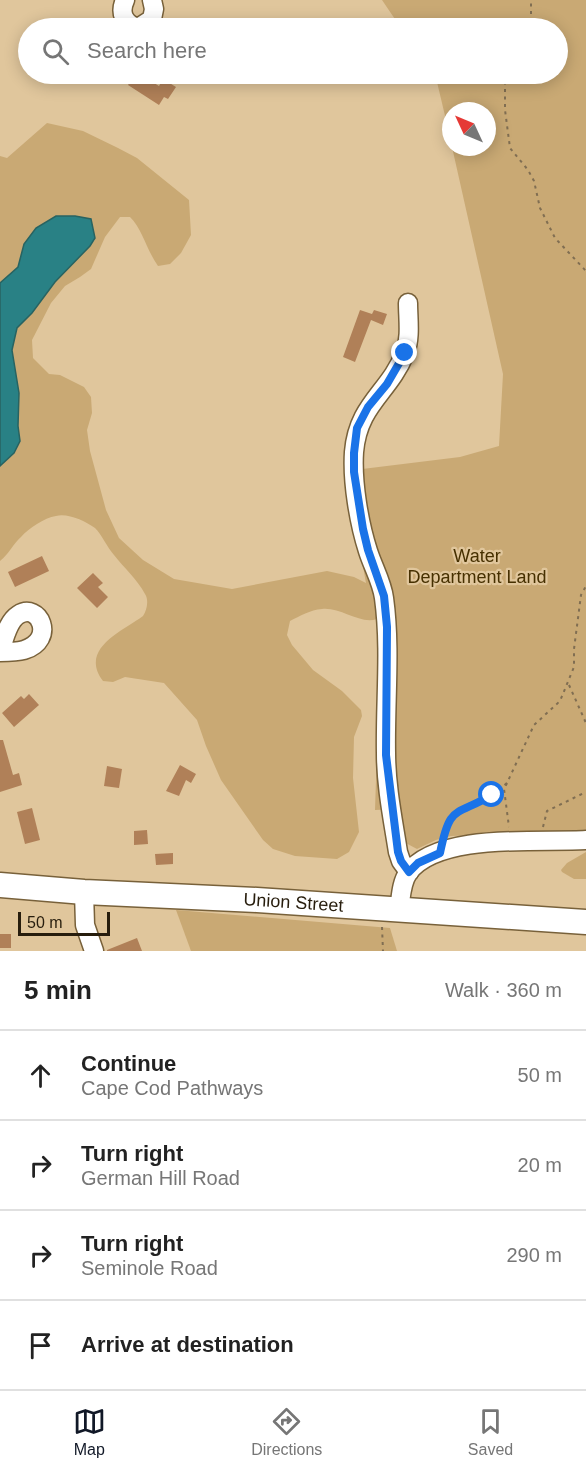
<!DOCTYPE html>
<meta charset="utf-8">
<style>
:root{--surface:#fff;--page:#f6f6f6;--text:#222;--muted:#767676;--line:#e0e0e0;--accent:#111827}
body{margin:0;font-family:Arial,sans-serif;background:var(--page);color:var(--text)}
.compass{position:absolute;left:442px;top:102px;width:54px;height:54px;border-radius:50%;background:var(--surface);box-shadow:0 3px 15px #0003;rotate:314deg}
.scale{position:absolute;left:18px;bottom:15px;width:92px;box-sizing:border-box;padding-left:6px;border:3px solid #271d0d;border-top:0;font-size:16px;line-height:21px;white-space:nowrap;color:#271d0d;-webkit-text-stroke:4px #e0c69c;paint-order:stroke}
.stop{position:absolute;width:18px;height:18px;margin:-14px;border:4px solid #1a73e8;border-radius:50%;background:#fff}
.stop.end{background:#1a73e8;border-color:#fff;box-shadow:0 2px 6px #0008}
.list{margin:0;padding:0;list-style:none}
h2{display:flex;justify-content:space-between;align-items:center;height:78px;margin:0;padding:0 24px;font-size:26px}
h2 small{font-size:20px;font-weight:400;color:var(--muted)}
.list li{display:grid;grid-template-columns:39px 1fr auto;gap:18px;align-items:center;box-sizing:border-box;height:90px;padding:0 24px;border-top:2px solid var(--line)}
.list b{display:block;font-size:22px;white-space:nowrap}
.list p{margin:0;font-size:20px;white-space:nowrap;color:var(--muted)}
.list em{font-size:20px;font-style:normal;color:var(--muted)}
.icon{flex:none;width:33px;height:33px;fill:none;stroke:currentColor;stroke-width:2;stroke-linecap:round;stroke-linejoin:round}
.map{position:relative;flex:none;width:586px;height:951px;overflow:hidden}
.search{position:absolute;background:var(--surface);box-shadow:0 3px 15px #0003;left:18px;right:18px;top:18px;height:66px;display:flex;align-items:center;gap:15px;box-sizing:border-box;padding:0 21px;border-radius:33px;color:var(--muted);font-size:22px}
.sheet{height:438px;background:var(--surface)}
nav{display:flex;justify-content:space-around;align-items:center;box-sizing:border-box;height:84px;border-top:2px solid var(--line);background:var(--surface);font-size:16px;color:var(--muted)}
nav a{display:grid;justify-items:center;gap:3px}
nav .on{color:var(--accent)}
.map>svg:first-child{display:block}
</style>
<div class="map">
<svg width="586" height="951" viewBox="0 0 586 951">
<rect width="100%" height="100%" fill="#e0c69c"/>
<g fill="#c9a974">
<path d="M382,0h204v831l-135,5 -15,4 -19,9 -15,-8 -5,-32 -22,1 6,-179 -4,-12c-17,6 -36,-12 -55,-10 -12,1 -22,7 -32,12l-3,14 5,10 21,25 29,21 19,19 1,6 -8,21 -1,41 6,54 -10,20 -12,7 -42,-3 -22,-7 -10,-9 -42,-60 -15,-34 -9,-26 -33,-37 -39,-6 -12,5 -10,-1c-24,-32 18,-49 40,-65 4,-6 6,-16 2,-22 -8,-15 -21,-26 -31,-39 -7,-8 -12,-20 -19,-27 -10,-7 -27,-15 -39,-12 -12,2 -27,12 -35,21 -8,7 -12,17 -21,24v-95l14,-12 6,-13 -2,-15 1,-33 -7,-43 5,-22 15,-15 23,-31 40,-42 -71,4 -6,23 -18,16v-127l7,2 40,-35 36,8 35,17 19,10 52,42 2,35 -10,18 -11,11 -12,2c-12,-17 -15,-36 -28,-49h-10l-15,20 -14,32 -11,8 -15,9 -14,17 -19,37 1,18 16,16 11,1 24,12 7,10 1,16 -5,17 3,21 16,59 13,28 24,22 31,19 58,10 95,-18 27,6 12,6 -20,-112 114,-14 39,-11 4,-72 -51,-227h35v-36h-36v30l-14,-59 -6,-8h127v-46h-157z"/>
<polygon points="586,852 586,879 574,879 562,872 561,870 567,863"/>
<polygon points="176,910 390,928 397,951 191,951"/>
</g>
<polygon fill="#298185" stroke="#286361" stroke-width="1.5" points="56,216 75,216 91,219 95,238 90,246 55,282 32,313 17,328 12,350 19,393 18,426 20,441 14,453 0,466 0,283 18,267 24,244 36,228"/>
<g fill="#b08058">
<polygon points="135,74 139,74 159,86 163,79 176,87 168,99 164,97 159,105 128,85"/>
<polygon points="360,310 372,314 374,310 387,314 383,325 371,320 355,362 343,357"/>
<polygon points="42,556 49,571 15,587 8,572"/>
<polygon points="93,573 103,583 98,587 108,597 97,608 77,588"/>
<polygon points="29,694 39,705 14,727 2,713 21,696 24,699"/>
<polygon points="0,740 3,740 13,775 19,773 22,785 0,792"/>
<polygon points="180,765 196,774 191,783 186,780 179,796 166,791"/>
<polygon points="107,766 122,769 119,788 104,786"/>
<polygon points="32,808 40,840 25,844 17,812"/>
<polygon points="147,830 148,844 134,845 134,831"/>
<polygon points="173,853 173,864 156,865 155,854"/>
<rect x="0" y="934" width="11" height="14"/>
<polygon points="137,938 142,951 107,951 107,950"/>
</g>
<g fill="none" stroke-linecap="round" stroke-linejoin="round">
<defs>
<g id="minor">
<path d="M125,0c-6,13 -1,24 13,28l14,-9 2,-10 -2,-9"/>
<path d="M408,303c0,16 3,34 -3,50 -16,40 -47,51 -51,99 -2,30 5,71 14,99 5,16 14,31 16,47 7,51 1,104 2,155 0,33 7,67 12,99l3,9 8,11"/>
<path d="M0,652c4,-11 7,-30 18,-37 21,-14 39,25 6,35 -7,2 -16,2 -24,2"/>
<polyline points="84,892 85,925 94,951"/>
<path d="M399,909c2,-11 2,-26 9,-36 30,-41 132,-30 178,-33"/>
</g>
<g id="major">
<path id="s1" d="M0,885l84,7 173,8 329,22"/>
</g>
</defs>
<use href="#minor" stroke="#78613a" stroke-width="21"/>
<use href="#major" stroke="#78613a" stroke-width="27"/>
<g stroke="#806e52" stroke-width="2" stroke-dasharray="3 4.5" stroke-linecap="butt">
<polyline points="526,28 531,17 531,0"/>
<polyline points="505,74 505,110 510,148 528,170 534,181 540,208 555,238 586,271"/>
<polyline points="569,685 586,723"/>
<polyline points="507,783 504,789 509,827"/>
<polyline points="543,827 547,811 586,792"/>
<polyline points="444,835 449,819 456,812 492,795 507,783 534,725 560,701 574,667 574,649 581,595 586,586"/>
<polyline points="382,927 383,951"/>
</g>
<use href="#minor" stroke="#fff" stroke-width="18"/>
<use href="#major" stroke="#fff" stroke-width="24"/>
</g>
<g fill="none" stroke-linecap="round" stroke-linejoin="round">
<path stroke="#1a73e8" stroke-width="8" d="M405,353l-18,31 -19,23 -11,21 -3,25v19l9,57 5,21 16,46 3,31 -1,128 12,97 3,9 8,11 9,-9 22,-10c10,-49 14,-36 52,-58"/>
</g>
<g text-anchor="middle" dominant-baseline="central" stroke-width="4.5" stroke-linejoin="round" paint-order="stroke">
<g font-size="18" fill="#463001" stroke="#e0c69c">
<text x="477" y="556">Water<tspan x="477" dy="21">Department Land</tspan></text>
</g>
<g font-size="18" fill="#271d0d" stroke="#e0c69c">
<text stroke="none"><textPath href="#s1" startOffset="294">Union Street</textPath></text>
</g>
</g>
</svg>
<svg class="compass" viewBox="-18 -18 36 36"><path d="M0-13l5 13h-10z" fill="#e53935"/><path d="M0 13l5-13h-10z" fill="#767676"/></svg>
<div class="scale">50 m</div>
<div class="stop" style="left:492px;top:795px"></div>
<div class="stop end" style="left:405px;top:353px"></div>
<div class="search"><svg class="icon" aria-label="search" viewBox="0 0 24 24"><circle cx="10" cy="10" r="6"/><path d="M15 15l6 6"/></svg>Search here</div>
</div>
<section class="sheet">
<h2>5 min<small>Walk · 360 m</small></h2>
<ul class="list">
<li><svg class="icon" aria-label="ahead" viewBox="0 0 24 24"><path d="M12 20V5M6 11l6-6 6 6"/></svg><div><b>Continue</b><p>Cape Cod Pathways</p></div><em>50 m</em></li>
<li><svg class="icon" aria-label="right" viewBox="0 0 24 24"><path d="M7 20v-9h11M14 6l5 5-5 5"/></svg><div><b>Turn right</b><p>German Hill Road</p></div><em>20 m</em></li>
<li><svg class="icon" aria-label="right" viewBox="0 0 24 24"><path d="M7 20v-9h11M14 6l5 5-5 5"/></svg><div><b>Turn right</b><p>Seminole Road</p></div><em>290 m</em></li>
<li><svg class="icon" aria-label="arrive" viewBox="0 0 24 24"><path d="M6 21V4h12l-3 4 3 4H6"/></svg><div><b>Arrive at destination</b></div></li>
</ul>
</section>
<nav>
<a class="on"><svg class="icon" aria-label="map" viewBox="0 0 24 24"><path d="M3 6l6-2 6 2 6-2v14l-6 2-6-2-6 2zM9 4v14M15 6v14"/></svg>Map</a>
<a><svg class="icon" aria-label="directions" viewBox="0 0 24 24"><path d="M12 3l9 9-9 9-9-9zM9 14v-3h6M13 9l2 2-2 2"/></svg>Directions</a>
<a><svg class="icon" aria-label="saved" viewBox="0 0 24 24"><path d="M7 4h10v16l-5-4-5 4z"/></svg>Saved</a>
</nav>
